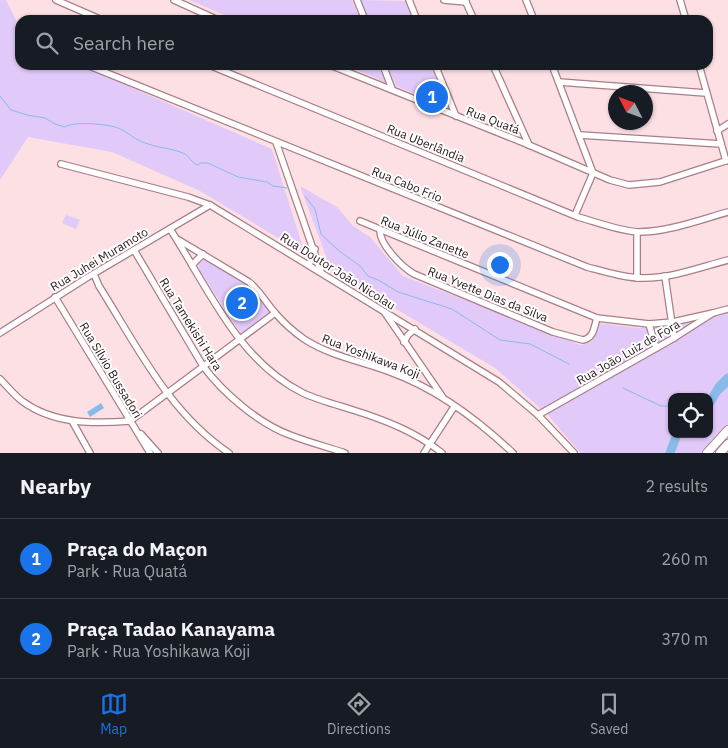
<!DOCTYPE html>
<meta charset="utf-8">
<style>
:root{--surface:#171b24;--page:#20242c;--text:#f1f3f6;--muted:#9ea1a6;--line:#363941;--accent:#1a73e8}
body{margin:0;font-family:"IBM Plex Sans",sans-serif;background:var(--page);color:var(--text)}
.controls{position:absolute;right:15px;bottom:15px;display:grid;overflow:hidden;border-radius:10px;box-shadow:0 1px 4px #0004}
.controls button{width:45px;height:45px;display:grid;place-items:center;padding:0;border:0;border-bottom:1px solid var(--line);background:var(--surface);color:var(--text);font:25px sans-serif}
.compass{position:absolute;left:608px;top:85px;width:45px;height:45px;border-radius:50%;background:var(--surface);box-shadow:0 1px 4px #0004;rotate:312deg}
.you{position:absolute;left:499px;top:264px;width:18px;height:18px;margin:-12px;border:4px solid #fff;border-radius:50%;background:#1a73e8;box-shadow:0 0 0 8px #1a73e833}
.badge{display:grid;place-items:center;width:32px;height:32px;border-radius:50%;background:var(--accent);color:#fff;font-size:16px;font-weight:700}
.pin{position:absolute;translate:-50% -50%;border:2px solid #fff;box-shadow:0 1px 5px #0006}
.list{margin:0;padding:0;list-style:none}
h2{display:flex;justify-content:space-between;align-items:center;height:65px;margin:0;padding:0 20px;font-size:21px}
h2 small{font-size:16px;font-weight:400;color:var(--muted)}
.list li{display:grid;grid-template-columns:32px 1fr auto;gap:15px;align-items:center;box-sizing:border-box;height:80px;padding:0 20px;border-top:1px solid var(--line)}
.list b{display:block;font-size:19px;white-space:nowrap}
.list p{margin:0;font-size:16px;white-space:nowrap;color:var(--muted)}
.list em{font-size:16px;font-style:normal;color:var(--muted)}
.icon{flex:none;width:28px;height:28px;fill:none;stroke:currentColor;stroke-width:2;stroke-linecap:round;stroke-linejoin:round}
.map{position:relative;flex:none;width:728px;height:453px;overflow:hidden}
.search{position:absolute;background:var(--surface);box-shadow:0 1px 4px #0004;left:15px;right:15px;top:15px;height:55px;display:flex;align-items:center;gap:12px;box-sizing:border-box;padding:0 18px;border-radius:15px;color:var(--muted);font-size:19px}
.sheet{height:225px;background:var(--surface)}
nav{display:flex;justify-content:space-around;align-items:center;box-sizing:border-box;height:70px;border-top:1px solid var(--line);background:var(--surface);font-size:14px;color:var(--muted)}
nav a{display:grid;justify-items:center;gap:2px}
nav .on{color:var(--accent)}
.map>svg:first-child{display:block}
</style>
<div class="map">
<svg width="728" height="453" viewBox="0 0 728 453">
<rect width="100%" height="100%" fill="#fde0e4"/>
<g fill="#e1c9fa" fill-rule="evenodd">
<polygon points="0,0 6,0 20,28 20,65 80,65 272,149 305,254 200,191 112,152 28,137 0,180"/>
<polygon points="189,0 352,0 360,20 237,20"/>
<polygon points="360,0 405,1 413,20 369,20"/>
<polygon points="345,65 378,65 385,82"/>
<polygon points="387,65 430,65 448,108 396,86"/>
<path d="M300,186l37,21 16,19 17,11 33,39 178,69 8,-2 5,-4 2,-16 44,5 25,-2 63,-12v114l-25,25h-123l-32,-38 -53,-47 -164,-98zM672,397h37v37h-37z"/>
<polygon points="66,215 80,220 76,229 62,223"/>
<polygon points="204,259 247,285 258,293 270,313 241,334 200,271 198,264"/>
</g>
<g fill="#88bbea">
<polygon points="728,377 728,387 709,404 709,401"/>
<polygon points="101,403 104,408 90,417 87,412"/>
</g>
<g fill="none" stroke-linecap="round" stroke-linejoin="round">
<g stroke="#88bbea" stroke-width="1">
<path d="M0,96l11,14 16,5 18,3 10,6 10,3c8,-6 43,-3 53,1 10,4 17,12 27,15 12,5 27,5 38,10 7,3 8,10 15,12l3,-2h7l30,14 29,5 6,4 14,2"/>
<polyline points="305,196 315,209 321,234 338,250 360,266 368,276 378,280 398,292 452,309 500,340 530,344 569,364"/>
<polyline points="623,388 661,406 672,406"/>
</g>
<g stroke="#88bbea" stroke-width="9">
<polyline points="709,404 719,387 728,378"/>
<polyline points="670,453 677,434"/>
</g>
<defs>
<g id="street">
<polyline points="56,0 102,20"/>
<polyline points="174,0 218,20"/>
<polyline points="357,0 365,20"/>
<polyline points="409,0 417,20"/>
<polyline points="444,0 466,2"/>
<polyline points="465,0 474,20"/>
<polyline points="526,0 534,20"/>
<polyline points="680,0 686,20"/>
<path d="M87,65l500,202c19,5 38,11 57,11 29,0 57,-11 84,-18"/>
<path d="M209,65l369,152c18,5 42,14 60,15 30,0 61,-12 90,-20"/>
<polyline points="330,65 529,145 610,180 629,185 660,182 728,160"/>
<polyline points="383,65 392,89"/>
<polyline points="435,65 456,116"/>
<polyline points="493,65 529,145"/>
<polyline points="552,65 593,173"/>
<polyline points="699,65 726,161"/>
<polyline points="559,82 706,93"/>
<polyline points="717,131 728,124"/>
<polyline points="580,135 721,144"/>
<polyline points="276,142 321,272"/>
<polyline points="61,164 188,197 210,205 499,382 538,415 574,453"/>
<polyline points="575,215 593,173"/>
<polyline points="360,221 597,318 649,324 673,322 713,313"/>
<path d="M170,229c38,58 67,131 133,164 15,7 34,12 50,17 32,10 63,22 89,43"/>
<path d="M380,230c-1,14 22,37 34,44l139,58 30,8c11,-2 11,-13 14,-22"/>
<path d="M177,239l72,43c11,9 17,21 27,32 8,9 18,18 28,25 26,17 57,22 86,33 45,16 88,48 123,81"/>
<path d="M134,250l69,116c20,27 55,57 87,69 18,7 37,12 55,18"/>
<polyline points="192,265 203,254"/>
<polyline points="309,265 315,249"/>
<path d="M94,274l5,12c38,60 70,127 130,167"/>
<polyline points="665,276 674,338"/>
<polyline points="637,278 637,232"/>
<polyline points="55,297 150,453"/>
<polyline points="385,313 442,396"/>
<polyline points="649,324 656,348"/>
<polyline points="0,333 88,277 210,205"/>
<polyline points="404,342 408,335 415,329"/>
<path d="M0,379c7,7 14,16 22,22 31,23 71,23 108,20"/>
<polyline points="538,415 674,338 713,313 728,309"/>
<polyline points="72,421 90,453"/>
<polyline points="130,421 275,313"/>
<polyline points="141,434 158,453"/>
<polyline points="424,453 454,407"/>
</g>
<g id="secondary">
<polyline points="707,453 728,430"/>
<polyline points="720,453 728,444"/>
</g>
</defs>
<use href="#street" stroke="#a97e86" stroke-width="8"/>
<use href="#secondary" stroke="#a97e86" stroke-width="10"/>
<use href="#street" stroke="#fff" stroke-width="5.5"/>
<use href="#secondary" stroke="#fff" stroke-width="8"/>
</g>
<g text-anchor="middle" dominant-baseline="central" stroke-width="4" stroke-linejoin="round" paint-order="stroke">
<g font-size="12" fill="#261619" stroke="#fff">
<text transform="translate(493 120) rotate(21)">Rua Quatá</text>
<text transform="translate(426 143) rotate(22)">Rua Uberlândia</text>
<text transform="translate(407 184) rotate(22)">Rua Cabo Frio</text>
<text transform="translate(425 237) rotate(22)">Rua Júlio Zanette</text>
<text transform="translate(99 259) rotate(-31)">Rua Juhei Muramoto</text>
<text transform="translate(338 271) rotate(32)">Rua Doutor João Nicolau</text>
<text transform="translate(488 294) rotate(22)">Rua Yvette Dias da Silva</text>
<text transform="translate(191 324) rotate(58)">Rua Tamekishi Hara</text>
<text transform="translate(628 352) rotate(-30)">Rua João Luiz de Fora</text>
<text transform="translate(371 356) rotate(21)">Rua Yoshikawa Koji</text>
<text transform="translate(111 370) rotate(59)">Rua Sílvio Bussadori</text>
</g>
</g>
</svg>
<div class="controls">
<button><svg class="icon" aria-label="locate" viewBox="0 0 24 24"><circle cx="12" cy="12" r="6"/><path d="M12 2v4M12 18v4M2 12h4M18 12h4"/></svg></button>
</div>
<svg class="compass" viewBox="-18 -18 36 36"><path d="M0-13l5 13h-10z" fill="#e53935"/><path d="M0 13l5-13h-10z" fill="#9ea1a6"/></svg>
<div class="you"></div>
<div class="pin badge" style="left:432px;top:97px">1</div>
<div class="pin badge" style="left:242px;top:303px">2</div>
<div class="search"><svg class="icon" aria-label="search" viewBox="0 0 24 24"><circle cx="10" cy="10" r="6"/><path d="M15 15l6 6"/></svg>Search here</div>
</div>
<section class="sheet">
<h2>Nearby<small>2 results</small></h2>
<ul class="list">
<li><span class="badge">1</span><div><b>Praça do Maçon</b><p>Park · Rua Quatá</p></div><em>260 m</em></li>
<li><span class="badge">2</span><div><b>Praça Tadao Kanayama</b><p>Park · Rua Yoshikawa Koji</p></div><em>370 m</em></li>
</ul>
</section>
<nav>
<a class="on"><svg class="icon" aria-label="map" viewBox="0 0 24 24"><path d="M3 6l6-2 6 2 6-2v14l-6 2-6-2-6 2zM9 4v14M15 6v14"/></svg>Map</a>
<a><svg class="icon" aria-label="directions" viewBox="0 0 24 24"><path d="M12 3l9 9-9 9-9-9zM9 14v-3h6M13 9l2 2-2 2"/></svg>Directions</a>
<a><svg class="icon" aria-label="saved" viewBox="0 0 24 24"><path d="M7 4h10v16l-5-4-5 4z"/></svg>Saved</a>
</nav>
